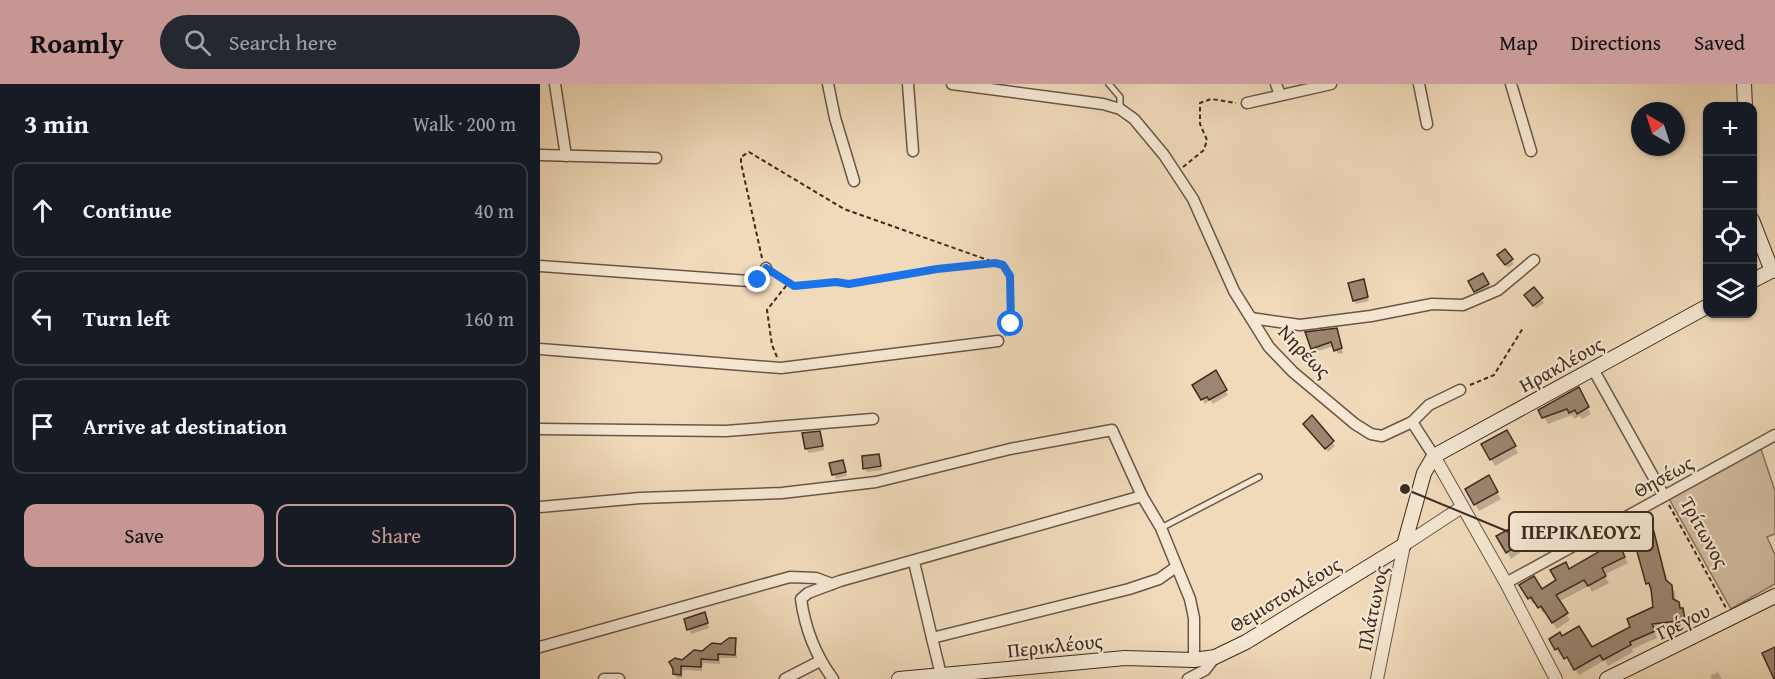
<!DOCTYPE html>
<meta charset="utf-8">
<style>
:root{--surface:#171b24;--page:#242831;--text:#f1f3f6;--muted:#9ea1a6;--line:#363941;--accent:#c59692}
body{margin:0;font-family:"Gentium Book Plus",serif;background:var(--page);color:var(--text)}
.controls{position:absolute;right:18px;top:18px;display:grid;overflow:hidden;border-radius:12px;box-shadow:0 2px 4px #0004}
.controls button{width:54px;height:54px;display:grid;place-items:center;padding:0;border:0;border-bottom:2px solid var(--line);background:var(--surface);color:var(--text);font:30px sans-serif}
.compass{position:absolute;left:1091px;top:18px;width:54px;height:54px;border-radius:50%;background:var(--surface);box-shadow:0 2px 4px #0004;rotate:321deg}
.stop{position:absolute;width:18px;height:18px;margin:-14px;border:4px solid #1a73e8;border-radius:50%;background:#fff}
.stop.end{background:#1a73e8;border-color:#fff;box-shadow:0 2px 6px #0008}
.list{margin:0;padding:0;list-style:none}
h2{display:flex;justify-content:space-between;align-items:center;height:78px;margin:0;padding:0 24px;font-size:26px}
h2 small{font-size:20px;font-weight:400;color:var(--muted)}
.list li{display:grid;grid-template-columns:39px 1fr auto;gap:18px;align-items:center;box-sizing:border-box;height:96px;margin:0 12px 12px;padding:0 12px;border:2px solid var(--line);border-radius:12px}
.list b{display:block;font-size:22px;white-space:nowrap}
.list em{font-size:20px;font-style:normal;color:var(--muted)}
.actions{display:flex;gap:12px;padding:18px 24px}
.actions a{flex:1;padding:14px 0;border:2px solid var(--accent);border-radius:12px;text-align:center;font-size:21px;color:var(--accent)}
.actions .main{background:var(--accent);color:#111}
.icon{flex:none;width:33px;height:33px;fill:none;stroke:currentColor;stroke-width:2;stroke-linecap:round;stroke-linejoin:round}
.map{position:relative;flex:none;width:1235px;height:595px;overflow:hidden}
header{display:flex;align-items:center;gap:36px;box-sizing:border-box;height:84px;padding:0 30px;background:var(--accent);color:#111}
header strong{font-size:28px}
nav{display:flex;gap:33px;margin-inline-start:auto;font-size:21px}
.search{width:420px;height:54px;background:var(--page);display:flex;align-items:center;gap:15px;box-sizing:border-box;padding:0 21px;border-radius:33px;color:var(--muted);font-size:22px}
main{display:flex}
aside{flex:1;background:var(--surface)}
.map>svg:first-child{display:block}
</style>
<header>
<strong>Roamly</strong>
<div class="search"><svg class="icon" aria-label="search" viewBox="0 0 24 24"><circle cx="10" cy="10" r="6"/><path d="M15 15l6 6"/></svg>Search here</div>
<nav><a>Map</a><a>Directions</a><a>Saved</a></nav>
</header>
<main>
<aside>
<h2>3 min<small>Walk · 200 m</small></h2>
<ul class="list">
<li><svg class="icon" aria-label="ahead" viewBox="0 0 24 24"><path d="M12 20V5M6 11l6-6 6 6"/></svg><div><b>Continue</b></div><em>40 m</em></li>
<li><svg class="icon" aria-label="left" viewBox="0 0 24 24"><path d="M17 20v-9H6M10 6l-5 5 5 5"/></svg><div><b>Turn left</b></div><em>160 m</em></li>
<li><svg class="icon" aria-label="arrive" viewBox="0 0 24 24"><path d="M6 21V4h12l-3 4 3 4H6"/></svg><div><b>Arrive at destination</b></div></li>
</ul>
<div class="actions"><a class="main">Save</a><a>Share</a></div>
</aside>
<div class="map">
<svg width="1235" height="595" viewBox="0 0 1235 595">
<rect width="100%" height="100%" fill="#f0daba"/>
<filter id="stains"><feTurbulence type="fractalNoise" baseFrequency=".00333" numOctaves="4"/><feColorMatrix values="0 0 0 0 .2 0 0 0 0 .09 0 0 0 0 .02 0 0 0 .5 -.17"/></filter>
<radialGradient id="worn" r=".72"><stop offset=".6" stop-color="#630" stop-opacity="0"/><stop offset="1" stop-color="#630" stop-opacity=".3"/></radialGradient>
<polygon fill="#d2bca0" stroke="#887360" stroke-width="1.5" points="1220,362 1235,407 1235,450 1227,453 1235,471 1235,500 1191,525 1128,413"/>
<g fill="#0003">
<polygon points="965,167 974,180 968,184 962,175"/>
<polygon points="942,191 950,204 938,211 930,197"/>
<polygon points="823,197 829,217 816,220 814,216"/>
<polygon points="989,215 1001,215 1004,219 996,225"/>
<polygon points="796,245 803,269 798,270 794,262 775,268 773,264"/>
<polygon points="675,289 688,311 673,320 670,316 665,320 654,301"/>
<polygon points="1038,305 1051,330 1042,335 1040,332 1034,335 1032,331 1008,340 1000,326"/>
<polygon points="772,334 795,362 788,368 767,344"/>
<polygon points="279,348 284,366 269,369 266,365"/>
<polygon points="967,348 978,369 955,382 943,361"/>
<polygon points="339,371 342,386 327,388 325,384"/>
<polygon points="302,377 307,392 296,395 291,380"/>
<polygon points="948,393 961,415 939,427 927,405"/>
<polygon points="983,439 994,459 971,475 958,453"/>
<polygon points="1112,441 1128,499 1135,508 1136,518 1146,532 1147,542 1114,546 1117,554 1092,565 1093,568 1068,582 1065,576 1039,591 1023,569 1020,571 1011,556 1022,554 1052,565 1092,543 1115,524 1108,499"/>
<polygon points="1082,468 1088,479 1064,491 1069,499 1052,508 1049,502 1018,518 1030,536 1017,545 1005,528 1003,529 995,518 993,520 981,502 1002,507 1029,486"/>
<polygon points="166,534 169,544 151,550 146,536"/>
<polygon points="195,556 197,574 180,574 180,580 163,579 162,587 143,586 142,594 137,594 134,590 142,578"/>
<polygon points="1178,588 1182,595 1172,595 1170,592"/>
</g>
<g fill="#9b8670" stroke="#3e2a1f" stroke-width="1.5">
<polygon points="965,165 973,175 965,181 957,171"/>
<polygon points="943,189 949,200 934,208 928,197"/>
<polygon points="824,195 828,213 813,217 808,199"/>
<polygon points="994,203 1003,214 993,222 984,211"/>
<polygon points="797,244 802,264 794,267 791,258 771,265 765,248"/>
<polygon points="676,286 687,306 669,316 667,313 661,316 652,301"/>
<polygon points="1039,303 1049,323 1037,330 1035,326 1029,329 1027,325 1002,334 998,326"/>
<polygon points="772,331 794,357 785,365 763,340"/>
<polygon points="967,346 976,362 950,376 941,360"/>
<polygon points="280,347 283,362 265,365 262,349"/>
<polygon points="339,370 341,382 323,385 322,372"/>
<polygon points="303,376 306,388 292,391 289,379"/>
<polygon points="949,391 958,408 934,421 925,405"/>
<polygon points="984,437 992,452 966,469 956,452"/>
<polygon points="1112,440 1126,496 1132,501 1133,515 1139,518 1140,524 1143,524 1145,536 1112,540 1115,547 1090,558 1091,561 1063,576 1060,571 1034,586 1027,573 1024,575 1018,564 1015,566 1009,555 1020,548 1022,552 1039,542 1052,563 1090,543 1087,535 1113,523 1111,505 1109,499 1106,500 1091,446"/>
<polygon points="1072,460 1073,463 1079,460 1085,473 1062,484 1066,492 1048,502 1044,496 1016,511 1028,529 1012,539 1001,522 998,524 991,513 988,515 979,501 994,492 1002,505 1016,496 1010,486 1026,478 1029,485"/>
<polygon points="165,528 168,539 147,546 144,535"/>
<polygon points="189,554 196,554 195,571 178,570 178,576 161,575 161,583 141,582 141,591 133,590 133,585 129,578 135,574 142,576 154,566 162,567 172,559 181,560"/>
<polygon points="1235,563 1235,595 1234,595 1222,569"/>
</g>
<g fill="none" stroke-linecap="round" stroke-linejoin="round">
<defs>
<g id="service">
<polyline points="569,0 580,13 580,25"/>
<polyline points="621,444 719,393"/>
</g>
<g id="minor">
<polyline points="15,0 26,72"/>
<polyline points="288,0 295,34 314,97"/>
<polyline points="368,0 373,67"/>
<polyline points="412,0 563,20 580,25 594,35 624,71 653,115 694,207 729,263 753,288 815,340 831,350 842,352 872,338 889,321 920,306"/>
<polyline points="736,0 740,11"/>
<polyline points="879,0 887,40"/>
<polyline points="971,0 991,67"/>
<polyline points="707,19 791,0"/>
<polyline points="0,71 116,74"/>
<path d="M0,182l209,15c10,-1 14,-3 17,-13"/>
<polyline points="711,234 760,241 831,232 892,220 923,221 958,206 994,176"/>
<polyline points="0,265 241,284 458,257"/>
<polyline points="1053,285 1124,412"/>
<polyline points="872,338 894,372"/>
<polyline points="0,345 186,347 333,335"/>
<polyline points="0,423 100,414 242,409 336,398 470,365 572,346 602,412 621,444 650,515 654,534 654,576"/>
<polyline points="374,478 392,554"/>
<polyline points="966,499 1235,351"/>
<polyline points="0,563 250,493 276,494 292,500"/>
<polyline points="401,591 392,554 589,505 619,495 636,483"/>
<polyline points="64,595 79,595"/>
<polyline points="245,595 280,577"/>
<path d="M293,595c-17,-23 -28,-51 -32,-80l7,-6 32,-12 302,-85"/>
<polyline points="648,595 665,586 675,573"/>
</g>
<g id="tertiary">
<polyline points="894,372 966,499 1016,595"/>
<polyline points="837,595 864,461 922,423"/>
</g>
<g id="secondary">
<polyline points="1204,0 1205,22"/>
<polyline points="1212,136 1232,187"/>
<polyline points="1212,197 1235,185"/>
<polyline points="359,595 585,574 654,576 675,573 706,558 864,461 884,389 894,372 1168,222"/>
<polyline points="1067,595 1235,512"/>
</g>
</defs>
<use href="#service" stroke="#6a5646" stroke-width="8"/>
<use href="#minor" stroke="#6a5646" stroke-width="13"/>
<use href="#tertiary" stroke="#6a5646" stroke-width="14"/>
<use href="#secondary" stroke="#3e2a1f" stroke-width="16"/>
<g stroke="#3e2a1f" stroke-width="2" stroke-dasharray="4.5 3" stroke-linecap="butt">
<polyline points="643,83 664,66 667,56 660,40 660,19 671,15 696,19"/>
<polyline points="222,174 201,79 201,73 209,68 304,125 459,180"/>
<path d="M235,189l19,13 42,-4 13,2 88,-15 58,-6 8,2c11,17 14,54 2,71"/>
<polyline points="237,273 232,261 227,226 249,198"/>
<polyline points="930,301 954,291 983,244"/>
<polyline points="1129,421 1186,524"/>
</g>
<use href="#service" stroke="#f5e7d2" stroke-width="5"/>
<use href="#minor" stroke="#f5e7d2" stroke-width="10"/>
<use href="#tertiary" stroke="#f5e7d2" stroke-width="12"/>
<use href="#secondary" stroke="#f5e7d2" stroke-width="14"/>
</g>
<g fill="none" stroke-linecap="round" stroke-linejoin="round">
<polyline stroke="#1a73e8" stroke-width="8" points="218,196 224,192 226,184 254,202 296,198 309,200 397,185 455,179 463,181 470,192 471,240"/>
</g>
<g text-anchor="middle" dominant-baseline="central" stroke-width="4.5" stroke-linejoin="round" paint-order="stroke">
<g font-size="20" fill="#3e2a1f" stroke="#f5e7d2">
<text transform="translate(765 267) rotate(46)">Νηρέως</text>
<text transform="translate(1021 280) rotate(-29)">Ηρακλέους</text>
<text transform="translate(1123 392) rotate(-29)">Θησέως</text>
<text transform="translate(1165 448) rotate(61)">Τρίτωνος</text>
<text transform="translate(745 510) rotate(-31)">Θεμιστοκλέους</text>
<text transform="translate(832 524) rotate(-78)">Πλάτωνος</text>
<text transform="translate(1143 537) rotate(-26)">Γρέγου</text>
<text transform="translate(515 561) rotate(-6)">Περικλέους</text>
</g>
</g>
<path fill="none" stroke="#3e2a1f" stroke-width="2" d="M865 405L969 448"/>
<circle fill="#3e2a1f" stroke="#f5e7d2" stroke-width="2" cx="865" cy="405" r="6"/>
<rect fill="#f5e7d2" stroke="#3e2a1f" stroke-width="2" x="969" y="428" width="144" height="39" rx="6"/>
<g font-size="21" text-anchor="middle" font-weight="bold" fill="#3e2a1f">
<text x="1041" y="455">ΠΕΡΙΚΛΕΟΥΣ</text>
</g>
<rect width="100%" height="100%" filter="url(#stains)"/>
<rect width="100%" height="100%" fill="url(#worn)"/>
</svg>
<div class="controls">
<button>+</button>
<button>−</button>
<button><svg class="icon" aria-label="locate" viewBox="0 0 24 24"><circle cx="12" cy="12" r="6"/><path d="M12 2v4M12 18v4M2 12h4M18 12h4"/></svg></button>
<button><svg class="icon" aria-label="layers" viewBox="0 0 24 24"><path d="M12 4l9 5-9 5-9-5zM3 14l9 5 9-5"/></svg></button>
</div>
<svg class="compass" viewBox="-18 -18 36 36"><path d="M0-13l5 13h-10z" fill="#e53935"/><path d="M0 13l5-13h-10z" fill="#9ea1a6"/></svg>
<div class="stop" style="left:471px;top:240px"></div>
<div class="stop end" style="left:218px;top:196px"></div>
</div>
</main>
